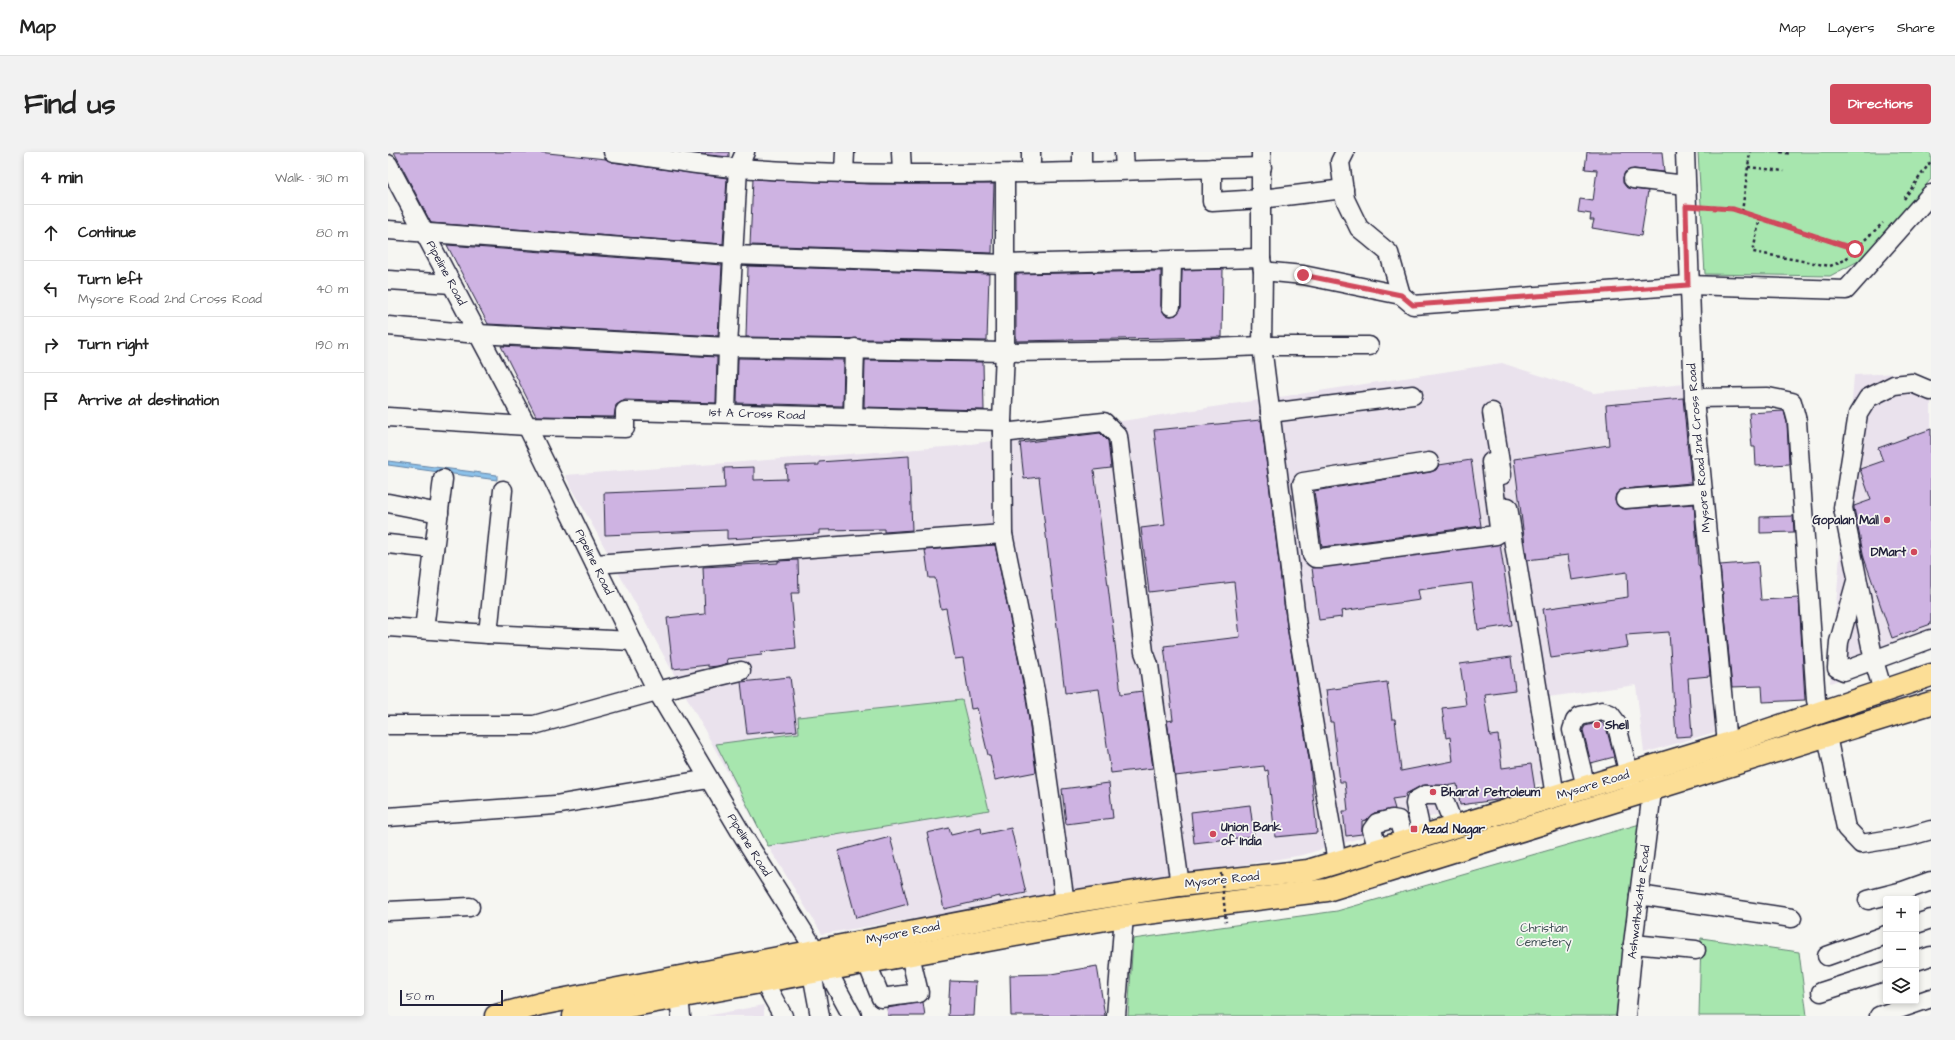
<!DOCTYPE html>
<meta charset="utf-8">
<style>
:root{--surface:#fff;--page:#f2f2f2;--text:#222;--muted:#767676;--line:#e0e0e0;--accent:#d1495b}
body{margin:0;font-family:"Architects Daughter",sans-serif;background:var(--page);color:var(--text)}
.controls{position:absolute;right:12px;bottom:12px;display:grid;overflow:hidden;border-radius:4px;box-shadow:0 2px 6px #0003}
.controls button{width:36px;height:36px;display:grid;place-items:center;padding:0;border:0;border-bottom:1px solid var(--line);background:var(--surface);color:var(--text);font:20px sans-serif}
.scale{position:absolute;left:12px;bottom:10px;width:103px;box-sizing:border-box;padding-left:4px;border:2px solid #22223b;border-top:0;font-size:11px;line-height:14px;white-space:nowrap;color:#22223b;-webkit-text-stroke:3px #f6f6f2;paint-order:stroke}
.stop{position:absolute;width:12px;height:12px;margin:-9px;border:3px solid #d1495b;border-radius:50%;background:#fff}
.stop.end{background:#d1495b;border-color:#fff;box-shadow:0 1px 4px #0008}
.list{margin:0;padding:0;list-style:none}
h2{display:flex;justify-content:space-between;align-items:center;height:52px;margin:0;padding:0 16px;font-size:17px}
h2 small{font-size:13px;font-weight:400;color:var(--muted)}
.list li{display:grid;grid-template-columns:26px 1fr auto;gap:12px;align-items:center;box-sizing:border-box;height:56px;padding:0 16px;border-top:1px solid var(--line)}
.list b{display:block;font-size:15px;white-space:nowrap}
.list p{margin:0;font-size:13px;white-space:nowrap;color:var(--muted)}
.list em{font-size:13px;font-style:normal;color:var(--muted)}
.icon{flex:none;width:22px;height:22px;fill:none;stroke:currentColor;stroke-width:2;stroke-linecap:round;stroke-linejoin:round}
.map{position:relative;flex:none;width:1543px;height:864px;overflow:hidden;border-radius:4px}
header{display:flex;align-items:center;gap:24px;box-sizing:border-box;height:56px;padding:0 20px;background:var(--surface);border-bottom:1px solid var(--line)}
header strong{font-size:19px}
nav{display:flex;gap:22px;margin-inline-start:auto;font-size:14px}
.intro{display:flex;align-items:center;justify-content:space-between;box-sizing:border-box;height:96px;padding:0 24px}
h1{margin:0;font-size:28px}
.button{padding:10px 18px;border-radius:4px;background:var(--accent);color:#fff;font-size:14px;font-weight:700}
main{display:flex;gap:24px;padding:0 24px}
aside{flex:1;background:var(--surface);border-radius:4px;box-shadow:0 2px 6px #0003}
.map>svg:first-child{display:block}
</style>
<header>
<strong>Map</strong>
<nav><a>Map</a><a>Layers</a><a>Share</a></nav>
</header>
<div class="intro"><h1>Find us</h1><a class="button">Directions</a></div>
<main>
<aside>
<h2>4 min<small>Walk · 310 m</small></h2>
<ul class="list">
<li><svg class="icon" aria-label="ahead" viewBox="0 0 24 24"><path d="M12 20V5M6 11l6-6 6 6"/></svg><div><b>Continue</b></div><em>80 m</em></li>
<li><svg class="icon" aria-label="left" viewBox="0 0 24 24"><path d="M17 20v-9H6M10 6l-5 5 5 5"/></svg><div><b>Turn left</b><p>Mysore Road 2nd Cross Road</p></div><em>40 m</em></li>
<li><svg class="icon" aria-label="right" viewBox="0 0 24 24"><path d="M7 20v-9h11M14 6l5 5-5 5"/></svg><div><b>Turn right</b></div><em>190 m</em></li>
<li><svg class="icon" aria-label="arrive" viewBox="0 0 24 24"><path d="M6 21V4h12l-3 4 3 4H6"/></svg><div><b>Arrive at destination</b></div></li>
</ul>
</aside>
<div class="map">
<svg width="1543" height="864" viewBox="0 0 1543 864">
<rect width="100%" height="100%" fill="#f6f6f2"/>
<filter id="ink" filterUnits="userSpaceOnUse"><feTurbulence type="fractalNoise" baseFrequency=".025" numOctaves="2"/><feDisplacementMap in="SourceGraphic" scale="8" xChannelSelector="R" yChannelSelector="G"/><feConvolveMatrix kernelMatrix="1 2 1 2 8 2 1 2 1" color-interpolation-filters="sRGB"/></filter>
<g filter="url(#ink)">
<g fill="#eae2ed">
<polygon points="1114,211 1206,241 1297,232 1327,580 1256,601 1248,533 1160,545 1172,626 915,703 434,782 380,694 177,323 570,294"/>
<polygon points="1513,221 1543,237 1543,498 1442,531 1466,223"/>
<polygon points="376,853 376,864 318,864"/>
</g>
<g fill="#a7e6ae" stroke="#648474">
<polygon points="1310,0 1543,0 1543,27 1478,105 1442,124 1317,122"/>
<polygon points="574,548 601,658 380,694 328,592 411,581 410,565"/>
<polygon points="1252,672 1228,864 740,864 745,787 949,759"/>
<polygon points="1313,786 1411,800 1419,864 1311,864"/>
</g>
<polygon fill="#8cc1e9" stroke="#6281a3" points="0,309 109,323 109,328 0,313"/>
<g fill="#ceb3e2" stroke="#22223b">
<polygon points="6,0 150,0 218,7 224,10 339,26 335,92 43,71"/>
<polygon points="298,0 341,0 341,5 321,3"/>
<polygon points="1199,0 1274,0 1276,20 1246,17 1237,20 1235,25 1235,31 1239,36 1260,39 1253,84 1204,76 1206,68 1202,68 1203,62 1190,60 1192,47 1205,49 1209,18 1197,17"/>
<polygon points="365,27 482,32 606,32 604,101 362,93"/>
<polygon points="59,93 334,113 330,184 100,172"/>
<polygon points="360,114 601,122 599,189 358,185"/>
<polygon points="835,117 834,185 628,189 628,122 773,119 773,154 777,163 783,164 788,163 793,155 794,118"/>
<polygon points="113,194 329,205 328,251 237,248 228,253 226,265 148,264"/>
<polygon points="350,206 456,208 455,254 349,251"/>
<polygon points="477,208 595,210 596,258 476,255"/>
<polygon points="1295,246 1303,331 1236,337 1228,342 1227,347 1229,353 1237,357 1306,352 1310,413 1312,414 1322,524 1300,526 1304,584 1288,585 1281,480 1238,483 1240,495 1163,506 1155,457 1240,445 1239,420 1184,428 1180,403 1139,408 1126,307 1221,293 1218,253"/>
<polygon points="1396,259 1399,271 1401,312 1368,314 1367,295 1364,295 1361,261"/>
<polygon points="873,268 899,475 922,613 929,681 887,685 880,618 877,619 876,614 787,624 779,569 785,568 776,494 852,485 846,430 761,440 753,376 777,373 766,278"/>
<polygon points="1543,277 1543,472 1504,486 1476,406 1466,356 1466,354 1483,348 1472,317 1495,309 1490,296"/>
<polygon points="712,281 720,289 723,316 706,318 733,542 754,539 765,616 723,621 711,537 677,541 651,325 636,327 632,291"/>
<polygon points="521,304 524,378 496,380 496,377 431,378 431,382 339,387 339,378 217,383 216,341 337,336 336,316 366,315 366,328 399,327 398,314 431,313 431,310"/>
<polygon points="1083,308 1093,374 934,395 926,339 1043,320 1048,318 1051,313"/>
<polygon points="1405,364 1406,380 1372,381 1372,365"/>
<polygon points="1112,392 1124,473 1090,478 1084,431 1030,438 1032,448 953,459 954,465 931,468 924,416"/>
<polygon points="607,393 638,546 648,620 607,628 602,603 600,603 589,556 583,557 575,506 567,507 558,456 553,457 547,426 541,426 537,398"/>
<polygon points="410,408 411,441 403,441 408,496 373,500 374,503 339,507 340,511 330,514 320,515 320,513 285,517 279,466 317,462 315,415 390,411 390,409"/>
<polygon points="1370,410 1373,448 1411,446 1417,548 1375,550 1374,534 1344,535 1332,413"/>
<polygon points="1123,505 1127,538 1096,542 1102,584 1110,583 1114,616 1143,612 1147,637 1116,647 1072,653 1069,632 1059,634 1037,633 1017,642 1018,645 1004,647 1007,657 986,661 978,668 974,669 974,682 958,684 955,659 960,659 957,630 952,630 945,570 942,570 938,538 999,530 1004,567 1007,567 1013,619 1065,609 1062,585 1058,586 1054,556 1078,553 1072,512"/>
<polygon points="402,525 409,579 387,581 387,579 359,582 353,530"/>
<polygon points="1213,570 1218,575 1226,605 1203,611 1195,578 1197,574"/>
<polygon points="721,631 725,666 678,672 674,637"/>
<polygon points="862,653 866,684 806,691 803,660"/>
<polygon points="561,676 563,683 593,676 594,682 623,676 638,741 612,746 612,744 556,757 539,681"/>
<polygon points="502,685 520,752 468,766 450,699"/>
<polygon points="709,814 717,864 623,864 622,823 663,822"/>
<polygon points="562,829 588,830 586,864 560,864"/>
<polygon points="535,850 537,864 500,864 499,856"/>
</g>
<g fill="none" stroke-linecap="round" stroke-linejoin="round">
<defs>
<g id="minor">
<path d="M225,0c41,5 84,14 126,16 174,12 349,3 523,-1"/>
<polyline points="513,0 514,21"/>
<polyline points="643,0 643,10"/>
<polyline points="694,0 694,19"/>
<polyline points="736,0 737,18"/>
<polyline points="873,0 873,106 875,119 874,194 909,474 949,710"/>
<polyline points="957,0 952,10 957,47 971,76 1001,101 1013,143"/>
<polyline points="1297,0 1306,246 1339,592"/>
<polyline points="0,12 139,274 269,539 352,679 427,798"/>
<polyline points="824,16 824,50 873,47 956,37"/>
<polyline points="456,20 457,0"/>
<polyline points="617,22 617,200 614,269 615,382 648,544 677,751"/>
<polyline points="1245,27 1298,33"/>
<polyline points="0,78 345,103 617,112 873,106"/>
<polyline points="875,119 915,123 1013,143 1025,153 1301,133 1458,138 1543,42"/>
<polyline points="0,128 64,132"/>
<polyline points="783,154 784,108"/>
<polyline points="0,174 90,182 340,195 617,200 776,198 874,194 981,194"/>
<polyline points="1306,246 1380,245 1404,250 1409,269 1428,548 1432,561"/>
<polyline points="1104,260 1114,323"/>
<polyline points="338,261 340,195 350,16 357,0"/>
<polyline points="882,261 1025,243"/>
<polyline points="0,265 139,274 237,276 237,259 614,269"/>
<polyline points="465,265 467,196"/>
<polyline points="614,281 716,270 730,284 756,500 761,513 792,733"/>
<polyline points="1041,310 915,330 914,332 924,403 927,406 932,406 1108,383 1111,381 1111,376 1103,310"/>
<polyline points="1237,347 1314,341"/>
<polyline points="0,351 51,361"/>
<polyline points="1120,355 1167,644"/>
<polyline points="0,392 46,397"/>
<polyline points="207,412 615,382"/>
<polyline points="1468,429 1451,490 1449,516 1456,519 1543,487"/>
<polyline points="0,475 100,482 244,489"/>
<polyline points="36,477 55,327"/>
<polyline points="100,482 115,338"/>
<polyline points="1495,539 1486,509 1455,356 1470,262 1480,246 1506,233 1524,231 1543,239"/>
<polyline points="0,573 146,573 269,539 353,519"/>
<polyline points="1439,584 1458,676 1473,692 1522,684 1543,678"/>
<polyline points="1198,635 1184,578 1187,569 1192,564 1214,559 1222,562 1228,570 1244,635"/>
<polyline points="0,665 167,653 321,627"/>
<polyline points="1034,684 1027,652 1028,648 1037,643 1054,643 1066,674"/>
<polyline points="990,698 984,678 989,671 1004,667 1010,668 1017,689"/>
<polyline points="1251,743 1404,766"/>
<polyline points="1480,748 1515,739 1543,729"/>
<polyline points="0,759 82,755"/>
<polyline points="1528,772 1543,767"/>
<polyline points="1245,792 1308,798"/>
<polyline points="1439,804 1498,783"/>
<polyline points="1528,809 1543,804"/>
<polyline points="479,811 493,846 531,841 522,803"/>
<polyline points="439,818 464,864"/>
<polyline points="424,821 432,864"/>
<polyline points="376,830 395,864"/>
<polyline points="1433,840 1498,819"/>
<polyline points="291,845 293,864"/>
<polyline points="728,864 736,764"/>
<polyline points="1238,864 1245,792 1266,624"/>
<polyline points="1491,864 1543,846"/>
</g>
<g id="highway">
<polyline points="108,864 152,852 677,751 792,733 920,719 1339,592 1543,523"/>
<polyline points="186,864 671,775 736,764 939,738 1543,551"/>
</g>
</defs>
<use href="#minor" stroke="#22223b" stroke-width="21"/>
<use href="#highway" stroke="#22223b" stroke-width="25"/>
<g stroke="#22223b" stroke-width="2.5" stroke-dasharray="3 3" stroke-linecap="butt">
<polyline points="1392,0 1403,2"/>
<polyline points="1360,15 1396,19"/>
<polyline points="1516,47 1543,9"/>
<polyline points="1313,55 1345,57 1467,97 1495,71"/>
<polyline points="1354,60 1362,0"/>
<polyline points="1372,65 1365,100 1442,114 1457,108 1467,97"/>
</g>
<use href="#minor" stroke="#f6f6f2" stroke-width="18"/>
<use href="#highway" stroke="#fcde96" stroke-width="22"/>
<polyline stroke="#22223b" stroke-width="2.5" stroke-dasharray="3 3" stroke-linecap="butt" points="833,721 838,770"/>
</g>
</g>
<g fill="none" stroke-linecap="round" stroke-linejoin="round" filter="url(#ink)">
<polyline stroke="#d1495b" stroke-width="5" points="915,123 1013,143 1025,153 1300,133 1298,54 1345,57 1467,97"/>
</g>
<g fill="#d1495b" stroke="#f6f6f2" stroke-width="1.5">
<circle cx="1499" cy="368" r="4"/>
<circle cx="1526" cy="400" r="4"/>
<circle cx="1209" cy="573" r="4"/>
<circle cx="1045" cy="640" r="4"/>
<rect x="1022" y="673" width="8" height="8" rx="2"/>
<circle cx="825" cy="682" r="4"/>
</g>
<g text-anchor="middle" dominant-baseline="central" stroke-width="3.5" stroke-linejoin="round" paint-order="stroke">
<g font-size="12" fill="#22223b" stroke="#f6f6f2">
<text transform="translate(58 121) rotate(62)">Pipeline Road</text>
<text transform="translate(369 262) rotate(2)">1st A Cross Road</text>
<text transform="translate(1311 296) rotate(-95)">Mysore Road 2nd Cross Road</text>
<text transform="translate(206 410) rotate(64)">Pipeline Road</text>
<text transform="translate(1205 633) rotate(-17)">Mysore Road</text>
<text transform="translate(361 693) rotate(58)">Pipeline Road</text>
<text transform="translate(834 728) rotate(-6)">Mysore Road</text>
<text transform="translate(1251 750) rotate(-83)">Ashwathakatte Road</text>
<text transform="translate(515 781) rotate(-11)">Mysore Road</text>
</g>
<g font-size="12" font-weight="bold" fill="#22223b" stroke="#f6f6f2" text-anchor="start">
<text x="1491" y="368" text-anchor="end">Gopalan Mall</text>
<text x="1518" y="400" text-anchor="end">DMart</text>
<text x="1217" y="573">Shell</text>
<text x="1053" y="640">Bharat Petroleum</text>
<text x="833" y="675">Union Bank<tspan x="833" dy="14">of India</tspan></text>
<text x="1034" y="677">Azad Nagar</text>
</g>
<g font-size="12" fill="#435358" stroke="#f6f6f2">
<text x="1156" y="776">Christian<tspan x="1156" dy="14">Cemetery</tspan></text>
</g>
</g>
</svg>
<div class="controls">
<button>+</button>
<button>−</button>
<button><svg class="icon" aria-label="layers" viewBox="0 0 24 24"><path d="M12 4l9 5-9 5-9-5zM3 14l9 5 9-5"/></svg></button>
</div>
<div class="scale">50 m</div>
<div class="stop" style="left:1467px;top:97px"></div>
<div class="stop end" style="left:915px;top:123px"></div>
</div>
</main>
